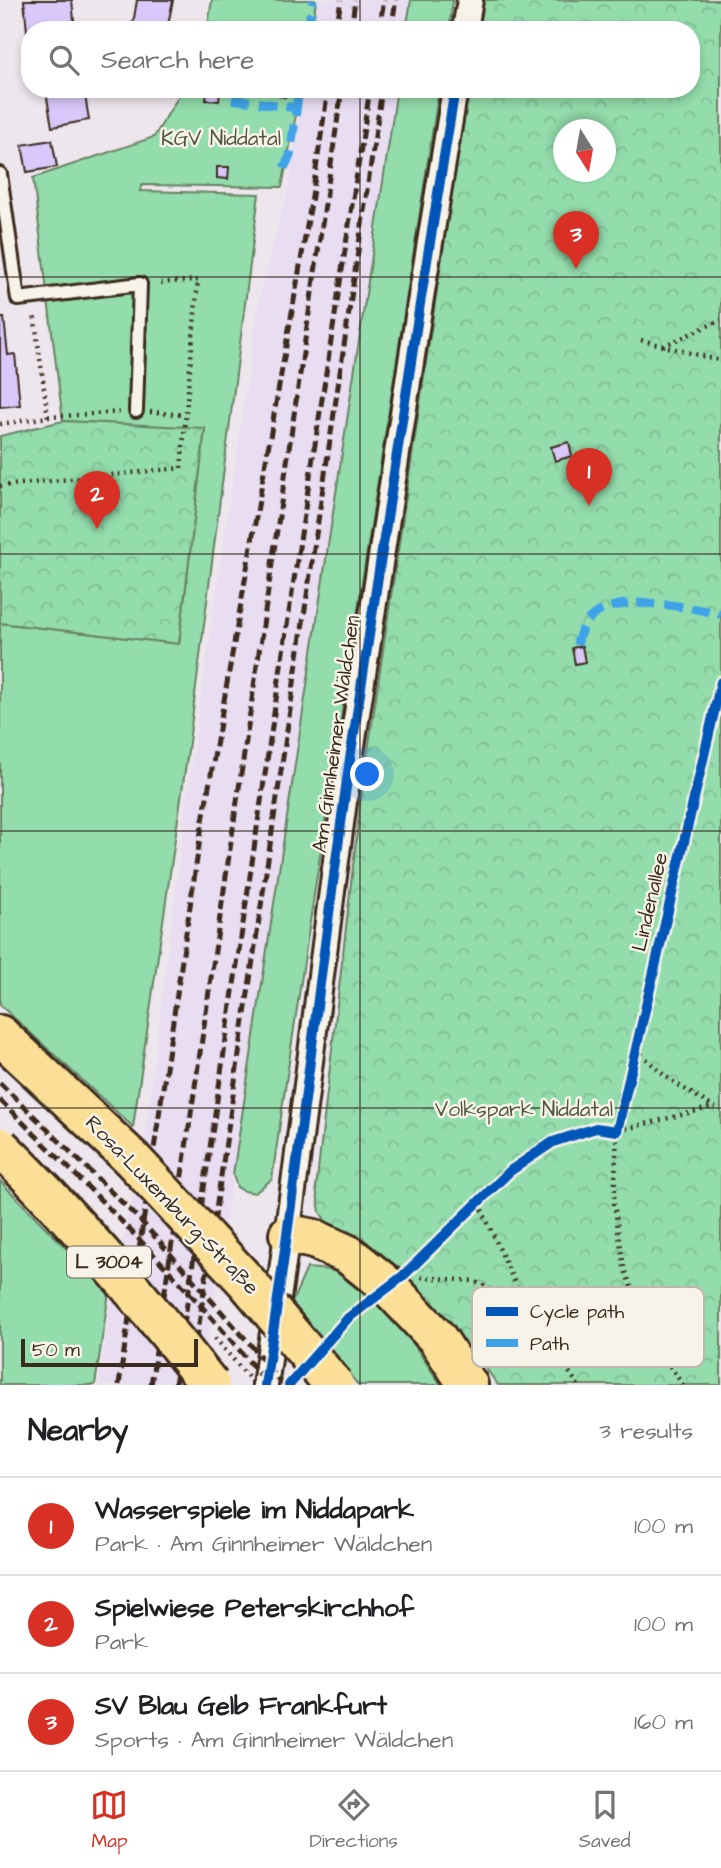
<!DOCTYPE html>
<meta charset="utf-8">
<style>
:root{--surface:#fff;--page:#f6f6f6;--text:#202124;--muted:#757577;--line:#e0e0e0;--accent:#d93025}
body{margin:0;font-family:"Architects Daughter",sans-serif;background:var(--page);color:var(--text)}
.compass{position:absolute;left:553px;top:119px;width:63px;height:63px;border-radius:50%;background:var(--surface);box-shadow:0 4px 10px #0003;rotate:169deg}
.scale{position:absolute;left:21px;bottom:18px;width:177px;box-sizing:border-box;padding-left:7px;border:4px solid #3b2a1e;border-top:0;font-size:19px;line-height:24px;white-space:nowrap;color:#3b2a1e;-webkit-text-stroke:5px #f7f3e8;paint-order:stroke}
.you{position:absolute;left:368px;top:775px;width:24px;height:24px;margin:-18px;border:5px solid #fff;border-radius:50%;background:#1a73e8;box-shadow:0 0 0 10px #1a73e833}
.badge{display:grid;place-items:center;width:46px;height:46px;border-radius:50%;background:var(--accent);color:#fff;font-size:23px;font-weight:700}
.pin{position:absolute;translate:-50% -58px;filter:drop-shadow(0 2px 4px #0008)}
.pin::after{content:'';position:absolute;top:37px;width:24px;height:21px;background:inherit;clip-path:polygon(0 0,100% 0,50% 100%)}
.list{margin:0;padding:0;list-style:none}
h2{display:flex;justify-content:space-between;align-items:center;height:91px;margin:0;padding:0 28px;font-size:30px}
h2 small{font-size:23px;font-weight:400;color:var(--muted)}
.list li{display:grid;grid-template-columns:46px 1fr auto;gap:21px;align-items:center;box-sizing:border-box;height:98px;padding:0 28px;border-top:2px solid var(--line)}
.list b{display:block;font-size:26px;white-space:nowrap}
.list p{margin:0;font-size:23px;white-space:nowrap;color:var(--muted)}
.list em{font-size:23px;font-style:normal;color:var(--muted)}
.icon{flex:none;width:38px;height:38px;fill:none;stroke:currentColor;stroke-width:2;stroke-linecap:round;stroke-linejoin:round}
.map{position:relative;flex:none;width:721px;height:1385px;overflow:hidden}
.search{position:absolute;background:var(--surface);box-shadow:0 4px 10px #0003;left:21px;right:21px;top:21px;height:77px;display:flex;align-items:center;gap:18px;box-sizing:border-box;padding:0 24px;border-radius:28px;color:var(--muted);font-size:26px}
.sheet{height:385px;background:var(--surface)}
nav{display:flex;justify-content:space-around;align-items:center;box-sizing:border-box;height:98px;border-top:2px solid var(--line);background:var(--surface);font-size:19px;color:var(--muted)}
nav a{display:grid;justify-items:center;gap:4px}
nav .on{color:var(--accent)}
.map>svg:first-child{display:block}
</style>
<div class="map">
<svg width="721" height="1385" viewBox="0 0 721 1385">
<defs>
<pattern id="park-crowns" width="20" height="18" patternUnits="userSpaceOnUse" patternTransform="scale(1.75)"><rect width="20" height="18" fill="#93dcab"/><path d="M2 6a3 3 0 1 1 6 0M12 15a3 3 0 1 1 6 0" fill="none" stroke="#80bd93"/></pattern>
</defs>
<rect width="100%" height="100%" fill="#eee6ed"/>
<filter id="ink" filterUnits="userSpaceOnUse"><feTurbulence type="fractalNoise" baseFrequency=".0143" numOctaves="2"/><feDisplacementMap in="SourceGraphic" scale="14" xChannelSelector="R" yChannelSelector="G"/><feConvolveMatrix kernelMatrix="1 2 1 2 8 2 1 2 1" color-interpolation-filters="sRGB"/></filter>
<g filter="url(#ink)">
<g fill="#e8ddf1">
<polygon points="316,0 411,0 406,30 312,30"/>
<polygon points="303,89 397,89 201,1385 99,1385 110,1304 145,1134 193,752 261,288 289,187"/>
</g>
<g fill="#93dcab" stroke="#678364" stroke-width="2">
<polygon points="212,0 316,0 312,30 207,30"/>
<polygon points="411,0 453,0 449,30 406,30"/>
<polygon points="183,89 301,89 282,187 142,185 140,191 259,194 188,750 133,1127 0,1005 0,623 179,644 205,429 63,421 33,178 154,137"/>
<path d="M397,89h42c-56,364 -115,726 -167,1090l-17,14 -11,-2 -7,-4 -4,-12z"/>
<polygon points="0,1181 109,1292 95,1385 0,1385"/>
<polygon points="307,1268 344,1271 378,1291 441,1385 358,1385 292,1302"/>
</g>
<g fill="url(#park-crowns)" stroke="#678364" stroke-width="2" fill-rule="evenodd">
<path d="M481,0h240v1385h-223l-16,-22 -25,-13 -127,-122 -10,-16 -4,-24 45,-391 106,-708h224v-59h-215zM564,130h42v42h-42z"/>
<polygon points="63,421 205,428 179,644 0,623 0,436"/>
</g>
<g fill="#dac8fa" stroke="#3b2a1e" stroke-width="2">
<polygon points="24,0 72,0 75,30 30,30 28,42"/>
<polygon points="137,0 173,0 167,30 132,30"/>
<polygon points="52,89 84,89 89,120 52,127 46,92 52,91"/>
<polygon points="279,89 286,89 285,97 278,96"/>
<polygon points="207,91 220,92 219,101 206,100"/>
<polygon points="52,140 57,167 27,172 22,145"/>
<polygon points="217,167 229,167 228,179 217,178"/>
<polygon points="0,318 4,318 8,355 15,354 20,405 0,407"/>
<polygon points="569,442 572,456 555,461 551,447"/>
<polygon points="582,646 585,662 575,664 572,648"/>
</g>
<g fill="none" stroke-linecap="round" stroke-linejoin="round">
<defs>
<polyline id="lane" points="0,174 18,299 140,284 136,411"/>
<g id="street">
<polyline points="465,30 470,0"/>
<path d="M265,1385c33,-208 55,-417 85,-626 33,-224 68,-447 105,-670"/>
</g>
<g id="highway">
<polyline points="0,1035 131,1158"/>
<polyline points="289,1234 314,1239 349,1255 389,1287 437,1338 468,1385"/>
</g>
</defs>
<use href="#lane" stroke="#3b2a1e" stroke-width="18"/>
<use href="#street" stroke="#3b2a1e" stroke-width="30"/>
<use href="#highway" stroke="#3b2a1e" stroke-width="44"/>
<g stroke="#3b2a1e" stroke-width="4.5" stroke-dasharray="2 5" stroke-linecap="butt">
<polyline points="641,340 721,361"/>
<polyline points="663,346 721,320"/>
<polyline points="150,412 184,415"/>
<polyline points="48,417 121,412"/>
<polyline points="0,424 48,417 34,314"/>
<polyline points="0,486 181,468 198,280 157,283"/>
<polyline points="636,1049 666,1077 713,1107"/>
<polyline points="479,1203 525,1306"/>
<polyline points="411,1268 510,1171 553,1142 596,1128 617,1131 713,1107 721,1109"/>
<polyline points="421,1277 474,1281 525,1307 578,1385"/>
<polyline points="683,1385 650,1338 624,1268 614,1203 617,1131 721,682"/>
</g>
<use href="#lane" stroke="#f7f3e8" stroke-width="12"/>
<use href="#street" stroke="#f7f3e8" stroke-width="24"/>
<use href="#highway" stroke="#fbdf96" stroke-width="38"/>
<g stroke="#3b2a1e" stroke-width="5" stroke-dasharray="10 5" stroke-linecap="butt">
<polyline points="336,30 341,0"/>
<polyline points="351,30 355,0"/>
<polyline points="379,30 384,0"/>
<polyline points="391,30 396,0"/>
<polyline points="0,1083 141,1221 250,1344 283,1385"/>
<path d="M0,1100c93,92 187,183 268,285"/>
<polyline points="119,1385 201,832 311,203 328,89"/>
<polyline points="151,1385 342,89"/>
<polyline points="175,1385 287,625 370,89"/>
<polyline points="190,1385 382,89"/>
</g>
<defs>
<g id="highway-bridge">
<path d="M0,1147c76,74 144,154 210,238"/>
<polyline points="131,1158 246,1281 334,1385"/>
</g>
</defs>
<use href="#highway-bridge" stroke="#3b2a1e" stroke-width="44" stroke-linecap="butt"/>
<polyline stroke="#3b2a1e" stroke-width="4.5" stroke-dasharray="2 5" stroke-linecap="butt" points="215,1338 255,1385"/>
<use href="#highway-bridge" stroke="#fbdf96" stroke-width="38"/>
<g stroke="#3fa3ea" stroke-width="9" stroke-dasharray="18 9" stroke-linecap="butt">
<polyline points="308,30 313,0"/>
<polyline points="232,99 296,108"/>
<polyline points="284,168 290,156 299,89"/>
<path d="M577,645c2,-9 5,-19 11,-25 26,-29 99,-13 133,-6"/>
</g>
<defs>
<g id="cycleway">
<path d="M265,1385c33,-208 55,-417 85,-626 33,-224 68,-447 105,-670"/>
<polyline points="289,1385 348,1318 403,1276 510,1171 553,1142 596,1128 617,1131 721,682"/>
</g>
</defs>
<use href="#cycleway" stroke="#f7f3e8" stroke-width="15"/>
<use href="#cycleway" stroke="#0057b8" stroke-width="10"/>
</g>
</g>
<path fill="none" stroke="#3b2a1e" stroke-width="2" stroke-opacity="0.55" d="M360,0v30M360,89v1296M0,277h721M0,554h721M0,831h721M0,1108h721"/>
<g text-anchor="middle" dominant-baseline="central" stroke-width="5" stroke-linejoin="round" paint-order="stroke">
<rect fill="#f7f3e8" stroke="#73665b" stroke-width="2" x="67" y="1246.5" width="84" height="31" rx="5"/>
<g font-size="19" font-weight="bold" fill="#3b2a1e">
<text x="109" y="1262">L 3004</text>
</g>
<g font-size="21" fill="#515641" stroke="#f7f3e8">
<text x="221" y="138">KGV Niddatal</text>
<text x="524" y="1109">Volkspark Niddatal</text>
</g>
<g font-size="21" fill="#3b2a1e" stroke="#f7f3e8">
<text transform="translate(336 734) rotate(-82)">Am Ginnheimer Wäldchen</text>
<text transform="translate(650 902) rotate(-77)">Lindenallee</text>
<text transform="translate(172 1205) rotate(46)">Rosa-Luxemburg-Straße</text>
</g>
</g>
<rect x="472" y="1287" width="232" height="80" rx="10" fill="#f7f3e8" stroke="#bfb7ab" stroke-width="2"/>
<rect x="486" y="1307" width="32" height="9" fill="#0057b8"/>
<rect x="486" y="1339" width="32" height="8" fill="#3fa3ea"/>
<g font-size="19" fill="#3b2a1e">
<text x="530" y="1318">Cycle path</text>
<text x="530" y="1350">Path</text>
</g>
</svg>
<svg class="compass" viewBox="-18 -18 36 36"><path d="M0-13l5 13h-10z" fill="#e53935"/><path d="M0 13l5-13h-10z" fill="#757577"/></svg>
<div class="scale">50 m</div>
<div class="you"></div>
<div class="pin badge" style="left:589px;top:506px">1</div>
<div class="pin badge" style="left:97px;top:529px">2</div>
<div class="pin badge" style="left:576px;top:269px">3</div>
<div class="search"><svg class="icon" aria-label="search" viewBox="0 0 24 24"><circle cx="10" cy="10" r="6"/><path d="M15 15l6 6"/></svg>Search here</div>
</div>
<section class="sheet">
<h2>Nearby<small>3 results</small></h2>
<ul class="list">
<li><span class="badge">1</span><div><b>Wasserspiele im Niddapark</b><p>Park · Am Ginnheimer Wäldchen</p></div><em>100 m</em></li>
<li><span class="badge">2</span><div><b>Spielwiese Peterskirchhof</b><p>Park</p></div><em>100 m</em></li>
<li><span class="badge">3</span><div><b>SV Blau Gelb Frankfurt</b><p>Sports · Am Ginnheimer Wäldchen</p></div><em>160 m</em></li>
</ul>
</section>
<nav>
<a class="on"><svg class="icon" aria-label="map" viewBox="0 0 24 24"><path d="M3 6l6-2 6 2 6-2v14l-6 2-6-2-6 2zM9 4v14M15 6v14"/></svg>Map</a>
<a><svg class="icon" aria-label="directions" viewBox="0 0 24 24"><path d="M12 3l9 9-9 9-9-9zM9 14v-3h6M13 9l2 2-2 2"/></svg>Directions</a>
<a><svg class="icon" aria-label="saved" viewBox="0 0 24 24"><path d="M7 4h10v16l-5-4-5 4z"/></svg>Saved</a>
</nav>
